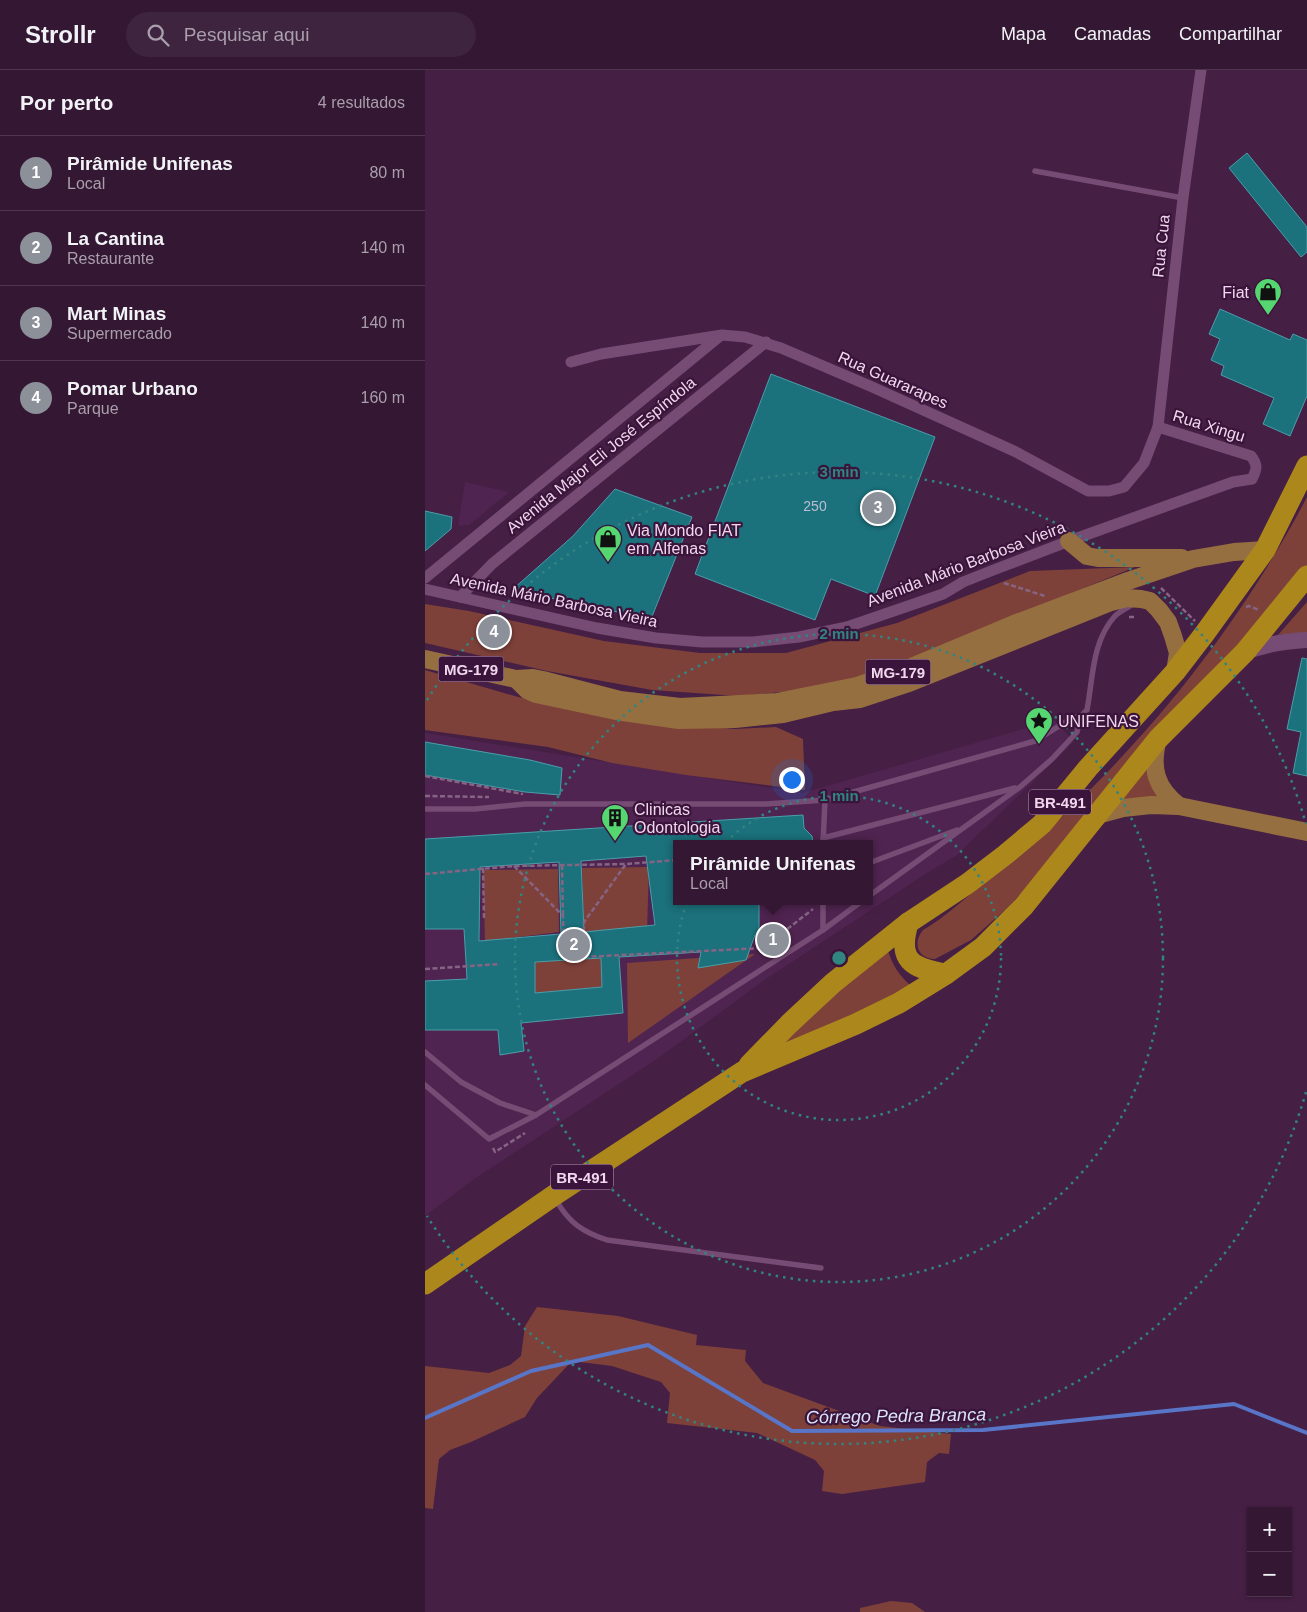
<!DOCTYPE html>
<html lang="pt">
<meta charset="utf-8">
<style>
:root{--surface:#341733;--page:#3f243f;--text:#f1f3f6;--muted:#a99fac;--line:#4e364e;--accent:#8c9099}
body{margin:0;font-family:Arial,sans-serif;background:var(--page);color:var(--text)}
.controls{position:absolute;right:15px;bottom:15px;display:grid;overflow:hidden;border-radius:0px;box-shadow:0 1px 4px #0004}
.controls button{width:45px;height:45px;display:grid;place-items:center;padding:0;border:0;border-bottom:1px solid var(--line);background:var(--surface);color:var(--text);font:25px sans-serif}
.you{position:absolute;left:366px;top:709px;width:18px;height:18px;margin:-12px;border:4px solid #fff;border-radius:50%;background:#1a73e8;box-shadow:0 0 0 8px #1a73e833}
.badge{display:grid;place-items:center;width:32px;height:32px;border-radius:50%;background:var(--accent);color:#fff;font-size:16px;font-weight:700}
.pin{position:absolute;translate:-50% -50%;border:2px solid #fff;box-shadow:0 1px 5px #0006}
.popup{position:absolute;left:248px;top:770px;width:200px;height:65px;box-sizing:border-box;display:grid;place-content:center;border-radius:0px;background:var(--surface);filter:drop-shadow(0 1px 4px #0005);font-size:16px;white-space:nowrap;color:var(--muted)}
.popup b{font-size:19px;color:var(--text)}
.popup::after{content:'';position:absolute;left:50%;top:100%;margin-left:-10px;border:10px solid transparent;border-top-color:var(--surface)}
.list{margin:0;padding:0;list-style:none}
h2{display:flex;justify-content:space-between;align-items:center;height:65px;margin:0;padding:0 20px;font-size:21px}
h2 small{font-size:16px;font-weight:400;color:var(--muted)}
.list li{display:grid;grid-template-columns:32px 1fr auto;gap:15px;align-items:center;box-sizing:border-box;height:75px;padding:0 20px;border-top:1px solid var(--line)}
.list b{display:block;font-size:19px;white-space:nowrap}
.list p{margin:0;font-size:16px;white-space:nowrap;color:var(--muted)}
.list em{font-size:16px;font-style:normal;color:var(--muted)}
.icon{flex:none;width:28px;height:28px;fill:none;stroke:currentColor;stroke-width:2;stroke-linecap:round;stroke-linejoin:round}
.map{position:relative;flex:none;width:882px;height:1542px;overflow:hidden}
header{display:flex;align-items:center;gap:30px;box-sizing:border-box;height:70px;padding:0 25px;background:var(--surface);border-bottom:1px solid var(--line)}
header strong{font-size:24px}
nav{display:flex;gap:28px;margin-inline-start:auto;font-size:18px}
.search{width:350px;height:45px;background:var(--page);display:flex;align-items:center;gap:12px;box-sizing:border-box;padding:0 18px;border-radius:28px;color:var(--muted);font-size:19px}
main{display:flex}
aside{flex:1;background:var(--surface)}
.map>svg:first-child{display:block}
</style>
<header>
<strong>Strollr</strong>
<div class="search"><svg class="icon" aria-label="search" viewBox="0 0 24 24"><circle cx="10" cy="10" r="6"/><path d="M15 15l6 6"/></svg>Pesquisar aqui</div>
<nav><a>Mapa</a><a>Camadas</a><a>Compartilhar</a></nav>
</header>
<main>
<aside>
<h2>Por perto<small>4 resultados</small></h2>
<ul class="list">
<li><span class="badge">1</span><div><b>Pirâmide Unifenas</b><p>Local</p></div><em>80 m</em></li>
<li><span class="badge">2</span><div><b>La Cantina</b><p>Restaurante</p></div><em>140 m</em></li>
<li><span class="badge">3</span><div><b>Mart Minas</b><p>Supermercado</p></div><em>140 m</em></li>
<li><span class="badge">4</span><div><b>Pomar Urbano</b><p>Parque</p></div><em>160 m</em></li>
</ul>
</aside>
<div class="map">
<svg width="882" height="1542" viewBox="0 0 882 1542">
<rect width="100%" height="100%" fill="#451f44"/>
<g fill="#502450" fill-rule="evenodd">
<polygon points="40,412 84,422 44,455 33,456"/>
<path d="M629,650l20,22 -118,114 -26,15 -167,110 -106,78 -183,120 -49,37v-483l378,60zM252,774h192v57h-192z"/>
</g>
<g fill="#7e413a">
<path d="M882,427v70l-274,314 -28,29 -34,30 -36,19c-17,0 -23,-16 -12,-29 20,-11 41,-31 60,-46 130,-100 248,-241 324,-387z"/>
<polygon points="710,497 484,590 417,612 379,620 313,626 227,620 122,601 0,573 0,534 44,541 179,571 275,583 361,583 472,553 605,501"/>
<polygon points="882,532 882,564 870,563 853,565"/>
<polygon points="0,600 93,627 190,645 309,659 351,657 378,669 380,720 261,705 187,693 123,677 0,660"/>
<polygon points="720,700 737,728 695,731"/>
<polygon points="224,797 222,860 159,863 157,798"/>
<polygon points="133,799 134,862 60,871 58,800"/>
<path d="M463,881c5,15 11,24 22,34l-20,15 -117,52 96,-89z"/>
<polygon points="330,884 203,973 202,893"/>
<polygon points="176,888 177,917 110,923 110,892"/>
<polygon points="112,1237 193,1246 272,1265 271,1275 321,1280 320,1291 338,1313 455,1356 526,1364 524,1384 514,1383 502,1392 500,1412 417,1424 397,1421 399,1401 390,1390 332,1363 242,1353 245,1323 236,1312 187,1296 147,1291 112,1328 100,1347 46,1372 25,1380 14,1389 8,1439 0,1438 0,1296 64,1303 85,1295 96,1286 100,1256"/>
<polygon points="466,1531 487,1533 500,1542 435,1542 435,1538"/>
</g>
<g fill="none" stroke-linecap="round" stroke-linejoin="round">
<polyline stroke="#5875c7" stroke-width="4" points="0,1348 106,1301 223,1275 367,1361 558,1360 809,1334 882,1363"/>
</g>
<g fill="#1b717c" stroke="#4b9eaa" fill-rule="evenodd">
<polygon points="822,83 882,157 882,182 876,187 804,98"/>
<polygon points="795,239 865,270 868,264 882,270 882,326 865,366 838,354 849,328 796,305 799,296 786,290 795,269 784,264"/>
<polygon points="346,304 510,367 450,526 406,509 390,550 270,504"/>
<polygon points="190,419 267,447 226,549 87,520 148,466"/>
<polygon points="0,441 27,447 26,459 0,481"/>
<polygon points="877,588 882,589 882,706 868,703 876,662 862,659"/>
<polygon points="0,672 105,690 137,698 135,725 100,722 0,705"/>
<path d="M378,745l1,13 8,8 1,8h-136v57h82v34h-4l-9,25 -48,8 3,-16 -82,5 4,56 -102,10 3,28 -24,4 -2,-25h-73v-49l42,-2 -3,-50h-39v-90zM221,786l9,69 -71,7 -3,-71zM134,792l2,72 -82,7 1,-74zM176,888l1,29 -67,6v-31z"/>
</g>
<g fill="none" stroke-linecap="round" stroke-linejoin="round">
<g stroke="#856484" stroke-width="2.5" stroke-dasharray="5 2.5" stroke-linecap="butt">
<polyline points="579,513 620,526"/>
<polyline points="736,518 770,551"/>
<polyline points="821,537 824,536 834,540"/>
<polyline points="704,547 711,547"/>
<polyline points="0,706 98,724"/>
<polyline points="0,726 64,727"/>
<polyline points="137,795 138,845"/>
<polyline points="89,796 138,846 139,888 159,887 159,852 201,794"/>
<polyline points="58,798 59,849"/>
<polyline points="0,804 89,796 201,794 252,790"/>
<polyline points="159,887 338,878 388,839"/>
<polyline points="0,899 75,894"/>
<polyline points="68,1078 70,1082 100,1063"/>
</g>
<g stroke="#764c75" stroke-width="5.5">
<polyline points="610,101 758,128"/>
<polyline points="0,739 50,739 100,734 341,734 400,730 610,671 647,648 656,646"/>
<polyline points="398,768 590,718"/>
<polyline points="398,774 400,730"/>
<polyline points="444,793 532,760"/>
<path d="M444,826l151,-109 32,-28 25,-27 4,-16 6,-6c6,-32 5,-69 28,-94 5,-5 14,-9 20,-13"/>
<polyline points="398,860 398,831"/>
<polyline points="0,982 36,1012 75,1033 111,1045"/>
<polyline points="0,1015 64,1069 111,1045 398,860 437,831"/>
<path d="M131,1130c13,23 27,32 51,40l214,28"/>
</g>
<g stroke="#764c75" stroke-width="11">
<polyline points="146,292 176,284 297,265 320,267 356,278 445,316 591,382 663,421 684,421 699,417 719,393 733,357 758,128 776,0"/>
<polyline points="0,508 295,266"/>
<path d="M0,519l172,39 59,10 46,4h51l46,-5 48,-10 96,-33 20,-12 33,-13 73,-28 164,-59 19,-3c5,-10 6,-14 -1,-23l-93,-29"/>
<polyline points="35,527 67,494 341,272"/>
</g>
<path stroke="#764c75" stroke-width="16" d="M820,582c21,-8 39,-11 62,-12"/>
<g stroke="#966f40" stroke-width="18">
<polyline points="644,471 662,486 673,488 757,488"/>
<polyline points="0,589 91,609 108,608 118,610 195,630 255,637 352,632 432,616 484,598 589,554 703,511 768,489 809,482 840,480"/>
<polyline points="91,609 102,620 111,624 191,641 254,650 310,649 358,644 408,632 435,629 484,613 686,532 702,528 716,529 725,531 734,540 743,552 748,566 753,583 750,602"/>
<path d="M733,669c-8,29 -2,49 21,67"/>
<polyline points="672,745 698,738 726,735 754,736 882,762"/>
</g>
<g stroke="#ac871c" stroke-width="21">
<path d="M483,853c-11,38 4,45 38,51"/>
<polyline points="324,995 364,954 408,913 483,853 542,814 580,785 617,754 663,698 750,602 780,563 840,480 882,396"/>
<polyline points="0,1214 128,1126 317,1002 431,954 474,933 521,904 558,877 599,836 733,669 820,582 882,506"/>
</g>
</g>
<g fill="none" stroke="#318581" stroke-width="2.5" stroke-dasharray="2.5 5">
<circle cx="414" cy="888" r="162"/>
<circle cx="414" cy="888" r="324"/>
<path d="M881 1022A486 486 0 0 1 2 1146M2 630A486 486 0 0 1 881 754"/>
</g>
<defs>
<symbol id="shop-pin" viewBox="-11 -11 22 30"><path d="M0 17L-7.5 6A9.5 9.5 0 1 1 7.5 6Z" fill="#55d671" stroke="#3a143a"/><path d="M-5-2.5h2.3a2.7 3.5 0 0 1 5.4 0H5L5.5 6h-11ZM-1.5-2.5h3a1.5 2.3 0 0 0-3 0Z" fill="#111"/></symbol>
<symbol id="sight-pin" viewBox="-11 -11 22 30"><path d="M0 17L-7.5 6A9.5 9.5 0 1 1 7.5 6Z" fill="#55d671" stroke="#3a143a"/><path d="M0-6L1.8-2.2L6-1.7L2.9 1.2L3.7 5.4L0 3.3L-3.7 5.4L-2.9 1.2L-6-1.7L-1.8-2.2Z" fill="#111"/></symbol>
<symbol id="building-pin" viewBox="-11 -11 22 30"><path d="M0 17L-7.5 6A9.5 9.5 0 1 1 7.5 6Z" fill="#55d671" stroke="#3a143a"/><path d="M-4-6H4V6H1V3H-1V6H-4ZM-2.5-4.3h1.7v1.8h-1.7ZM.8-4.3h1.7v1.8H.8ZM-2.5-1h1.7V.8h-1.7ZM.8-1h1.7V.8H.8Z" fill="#111"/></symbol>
</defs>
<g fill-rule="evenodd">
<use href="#shop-pin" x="827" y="206" width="32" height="43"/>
<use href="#shop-pin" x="167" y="453" width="32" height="43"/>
<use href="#sight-pin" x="598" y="635" width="32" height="43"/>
<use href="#building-pin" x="174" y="732" width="32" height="43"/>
</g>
<g text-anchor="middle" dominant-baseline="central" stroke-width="4.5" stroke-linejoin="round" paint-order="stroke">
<g font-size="14" fill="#bbbed2">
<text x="390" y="436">250</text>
</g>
<g fill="#3a143a" stroke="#b99cb8" stroke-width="1">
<rect x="13.5" y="586.5" width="65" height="25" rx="4"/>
<rect x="440.5" y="589.5" width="65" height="25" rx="4"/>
<rect x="604" y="719.5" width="62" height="25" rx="4"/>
<rect x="126" y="1094.5" width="62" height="25" rx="4"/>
</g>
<g font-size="15" font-weight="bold" fill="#f0d7ee">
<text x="46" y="599">MG-179</text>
<text x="473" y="602">MG-179</text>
<text x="635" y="732">BR-491</text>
<text x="157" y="1107">BR-491</text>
</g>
<g font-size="16" fill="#f0d7ee" stroke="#3a143a">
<text transform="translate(736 176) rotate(-84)">Rua Cua</text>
<text transform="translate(468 310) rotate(24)">Rua Guararapes</text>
<text transform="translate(784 356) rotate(17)">Rua Xingu</text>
<text transform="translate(176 385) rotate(-39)">Avenida Major Eli José Espíndola</text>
<text transform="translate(541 494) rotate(-21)">Avenida Mário Barbosa Vieira</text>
<text transform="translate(129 530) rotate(12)">Avenida Mário Barbosa Vieira</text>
</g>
<g font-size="16" fill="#f0d7ee" stroke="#3a143a" text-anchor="start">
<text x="824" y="222" text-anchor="end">Fiat</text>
<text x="202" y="460">Via Mondo FIAT<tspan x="202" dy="18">em Alfenas</tspan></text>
<text x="633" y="651">UNIFENAS</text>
<text x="209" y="739">Clinicas<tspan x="209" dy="18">Odontologia</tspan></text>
</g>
<g font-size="18" font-style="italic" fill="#dae3fa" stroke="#3a143a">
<text transform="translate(471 1346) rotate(-1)">Córrego Pedra Branca</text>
</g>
</g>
<circle cx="414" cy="888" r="8" fill="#318581" stroke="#3a143a" stroke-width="2.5"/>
<g font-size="15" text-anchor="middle" font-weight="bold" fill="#318581" stroke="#3a143a" stroke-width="4.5" stroke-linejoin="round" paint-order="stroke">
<text x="414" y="407">3 min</text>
<text x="414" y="569">2 min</text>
<text x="414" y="731">1 min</text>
</g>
</svg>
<div class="controls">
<button>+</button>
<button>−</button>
</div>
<div class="you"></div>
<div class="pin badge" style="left:348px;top:870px">1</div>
<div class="popup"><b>Pirâmide Unifenas</b>Local</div>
<div class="pin badge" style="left:149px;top:875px">2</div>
<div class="pin badge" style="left:453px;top:438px">3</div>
<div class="pin badge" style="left:69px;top:562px">4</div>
</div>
</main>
